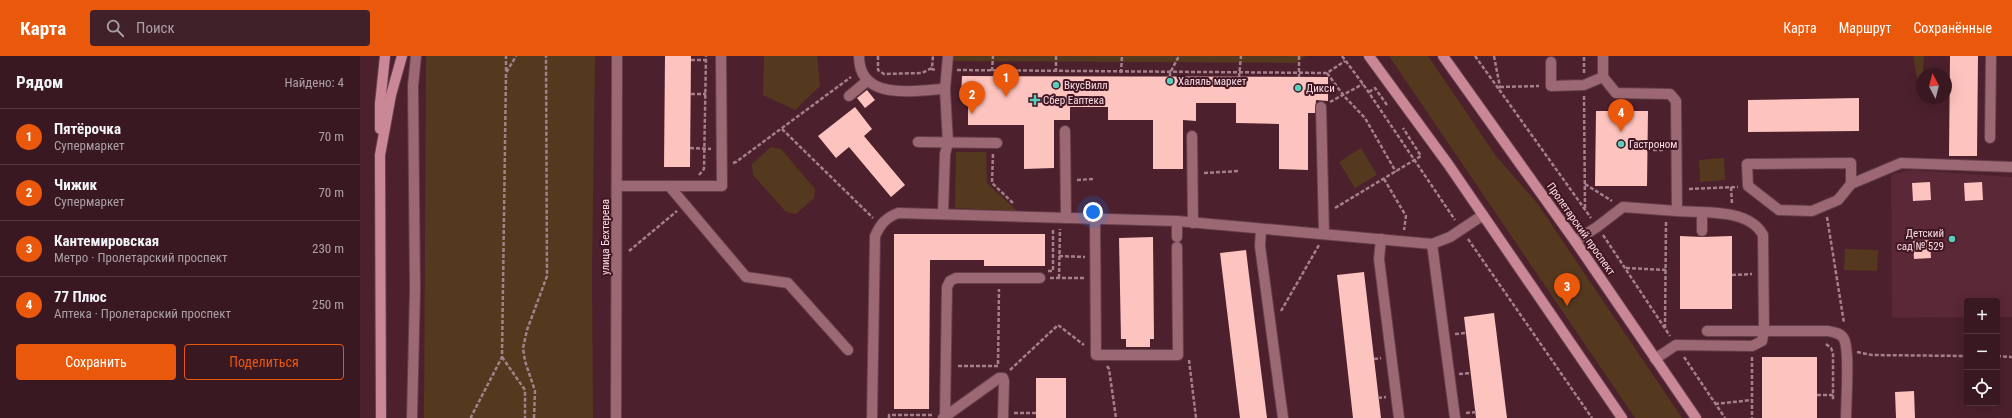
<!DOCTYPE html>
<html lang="ru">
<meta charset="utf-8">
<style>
:root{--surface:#391822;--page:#40212a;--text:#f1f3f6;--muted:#aba0a5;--line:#533740;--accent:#ea580c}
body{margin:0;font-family:"Roboto Condensed",sans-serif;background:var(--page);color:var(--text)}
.controls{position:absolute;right:12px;bottom:12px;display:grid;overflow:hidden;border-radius:4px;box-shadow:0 4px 16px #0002}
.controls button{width:36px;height:36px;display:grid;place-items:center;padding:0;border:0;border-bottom:1px solid var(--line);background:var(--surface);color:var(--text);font:20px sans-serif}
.compass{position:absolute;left:1556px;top:12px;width:36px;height:36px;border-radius:50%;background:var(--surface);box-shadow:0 4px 16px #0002;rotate:353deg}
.you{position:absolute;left:733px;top:156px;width:14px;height:14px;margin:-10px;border:3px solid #fff;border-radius:50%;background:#1a73e8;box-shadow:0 0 0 6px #1a73e833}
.badge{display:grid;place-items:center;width:26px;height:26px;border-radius:50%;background:var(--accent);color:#fff;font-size:13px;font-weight:700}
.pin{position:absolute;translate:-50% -33px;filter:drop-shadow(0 1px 2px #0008)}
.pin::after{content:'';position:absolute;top:21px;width:14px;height:12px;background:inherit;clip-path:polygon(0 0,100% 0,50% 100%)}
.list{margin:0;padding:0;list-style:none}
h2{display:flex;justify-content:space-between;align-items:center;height:52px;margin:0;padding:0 16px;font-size:17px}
h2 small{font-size:13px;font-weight:400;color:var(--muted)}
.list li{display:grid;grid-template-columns:26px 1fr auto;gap:12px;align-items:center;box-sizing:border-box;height:56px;padding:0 16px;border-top:1px solid var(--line)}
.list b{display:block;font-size:15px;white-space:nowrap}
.list p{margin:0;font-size:13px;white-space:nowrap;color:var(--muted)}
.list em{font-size:13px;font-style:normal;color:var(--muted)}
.actions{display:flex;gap:8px;padding:12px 16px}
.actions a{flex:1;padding:9px 0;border:1px solid var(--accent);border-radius:4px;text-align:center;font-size:14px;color:var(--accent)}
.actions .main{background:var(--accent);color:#fff}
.icon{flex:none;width:22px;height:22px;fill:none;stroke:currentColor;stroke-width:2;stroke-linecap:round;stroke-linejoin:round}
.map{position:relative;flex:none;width:1652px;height:362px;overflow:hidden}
header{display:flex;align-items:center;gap:24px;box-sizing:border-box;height:56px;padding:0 20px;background:var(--accent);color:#fff}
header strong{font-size:19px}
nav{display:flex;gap:22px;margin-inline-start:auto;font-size:14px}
.search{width:280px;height:36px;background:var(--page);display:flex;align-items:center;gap:10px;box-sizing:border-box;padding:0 14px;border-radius:4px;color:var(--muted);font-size:15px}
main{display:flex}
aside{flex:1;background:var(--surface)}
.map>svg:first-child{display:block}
</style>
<header>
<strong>Карта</strong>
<div class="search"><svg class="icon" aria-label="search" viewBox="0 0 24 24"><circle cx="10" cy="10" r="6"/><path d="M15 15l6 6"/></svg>Поиск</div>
<nav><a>Карта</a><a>Маршрут</a><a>Сохранённые</a></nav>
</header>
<main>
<aside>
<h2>Рядом<small>Найдено: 4</small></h2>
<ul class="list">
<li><span class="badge">1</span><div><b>Пятёрочка</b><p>Супермаркет</p></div><em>70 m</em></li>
<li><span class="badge">2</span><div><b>Чижик</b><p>Супермаркет</p></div><em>70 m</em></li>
<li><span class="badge">3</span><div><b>Кантемировская</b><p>Метро · Пролетарский проспект</p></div><em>230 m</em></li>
<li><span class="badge">4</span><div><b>77 Плюс</b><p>Аптека · Пролетарский проспект</p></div><em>250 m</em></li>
</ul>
<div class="actions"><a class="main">Сохранить</a><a>Поделиться</a></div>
</aside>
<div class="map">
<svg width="1652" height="362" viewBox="0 0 1652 362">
<rect width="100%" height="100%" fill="#4c202d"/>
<polygon fill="#5a2837" points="1551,114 1652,121 1652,261 1637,261 1637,245 1607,245 1607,261 1532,262 1531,119"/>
<g fill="#55391f">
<polygon points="66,0 235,0 232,213 233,362 64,362"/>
<polygon points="404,0 457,0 460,30 435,54 403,39"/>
<polygon points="593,0 946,0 936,7 593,5"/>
<polygon points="1029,0 1068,0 1136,100 1177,147 1322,362 1275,362"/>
<polygon points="1553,0 1564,0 1562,32 1559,32"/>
<polygon points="411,91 421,93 455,133 454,142 436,158 426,156 393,119 392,108"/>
<polygon points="1001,92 1017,119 995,132 979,106"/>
<polygon points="596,96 626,96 627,127 657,155 595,152"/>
<polygon points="1364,102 1365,124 1340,126 1339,104"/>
<polygon points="1485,193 1518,194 1517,215 1484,214"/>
</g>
<g fill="#fdc3be">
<polygon points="305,0 331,0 330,111 304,111"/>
<polygon points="1590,0 1618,0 1617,100 1589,100"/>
<polygon points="602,20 968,21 968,45 956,44 955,57 948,57 948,114 919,113 919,68 876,67 876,47 836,47 836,65 823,64 823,113 793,113 793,64 748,64 748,51 710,51 710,64 694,64 694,112 664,113 664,69 608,69 608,41 601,41"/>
<polygon points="507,34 515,44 505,52 497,42"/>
<polygon points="1499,42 1499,75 1388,76 1388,44"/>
<polygon points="495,51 512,73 504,80 545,129 531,141 489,91 476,102 458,80"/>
<polygon points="1236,55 1288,55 1287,130 1235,130"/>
<polygon points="1570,126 1571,144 1553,145 1552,127"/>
<polygon points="1622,126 1623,144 1605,145 1604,127"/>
<polygon points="534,178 685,178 685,210 624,210 624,204 570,204 569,353 534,353"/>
<polygon points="1320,180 1342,181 1372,180 1372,253 1320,253"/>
<polygon points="793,181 794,283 790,283 790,291 766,291 766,283 761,283 759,182"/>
<polygon points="1570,184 1571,202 1554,203 1553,185"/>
<polygon points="886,194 889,219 907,362 880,362 860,197"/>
<polygon points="1004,216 1005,225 1021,362 993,362 977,219"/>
<polygon points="1134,257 1147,362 1116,362 1104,261"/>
<rect x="1402" y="301" width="55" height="61"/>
<rect x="676" y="322" width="30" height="40"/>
<polygon points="1554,335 1555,362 1536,362 1535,336"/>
</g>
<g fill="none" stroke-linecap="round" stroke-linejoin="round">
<defs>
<g id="minor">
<path d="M499,0c0,46 55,34 86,33"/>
<polyline points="1191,6 1191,30 1224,29 1243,21 1243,0"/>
<polyline points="489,40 507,25"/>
<polyline points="961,51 964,178"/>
<polyline points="705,75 706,162"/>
<polyline points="832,80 833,167"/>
<polyline points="1630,82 1631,0"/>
<polyline points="558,86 637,87"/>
<polyline points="1491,128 1491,107 1387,108 1388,130 1419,154 1452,155 1478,144 1491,128 1541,107 1652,111"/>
<polyline points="257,130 362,130 361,0"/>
<polyline points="310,131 386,221 428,227 488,294"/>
<polyline points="583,157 585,98 588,87 585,33 588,0"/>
<polyline points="1342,157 1342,175"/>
<polyline points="735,163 736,299 818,299 817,191"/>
<polyline points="817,165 817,181"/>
<polyline points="901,173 900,190 923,362"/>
<polyline points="1021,183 1019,203 1039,362"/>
<polyline points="1215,185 1237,171 1263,151 1317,155 1316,45 1310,38 1256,37 1243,21"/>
<polyline points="1072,188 1095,362"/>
<path d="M1347,275h121c6,1 13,2 16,8 6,12 2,63 2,79"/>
<path d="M1295,303l21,-14 76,1 10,-5 2,-11 -1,-95c-14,-27 -60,-22 -86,-24"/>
<polyline points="585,360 587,231 590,225 596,222 680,222"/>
<polyline points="52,362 55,233 53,30 56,0"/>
<polyline points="256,362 257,0"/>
<path d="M512,362l3,-182c6,-13 11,-18 23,-23l279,8 255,23 18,-7 33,-22"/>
<polyline points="583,362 639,322 643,322 644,325 643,362"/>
</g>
<g id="major">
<polyline points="1009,0 1088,108 1262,362"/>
<polyline points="1083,0 1215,185 1336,362"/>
<polyline points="20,73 20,48 25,0"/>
<polyline points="21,362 20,99 31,39 42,0"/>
</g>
</defs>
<use href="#minor" stroke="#653f4b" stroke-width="12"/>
<use href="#major" stroke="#653f4b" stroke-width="12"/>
<g stroke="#a5808a" stroke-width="2.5" stroke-dasharray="4 2" stroke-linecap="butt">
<polyline points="518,0 518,14 524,18 562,17 572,12 573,0"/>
<polyline points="939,0 939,21"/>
<polyline points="982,0 1003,28 1095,164"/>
<polyline points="1115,0 1138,32"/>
<polyline points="1134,0 1140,31 1138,32 1231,162"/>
<polyline points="331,4 346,4"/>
<polyline points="571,13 576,14"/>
<polyline points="597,14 967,17 985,5"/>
<polyline points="146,15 146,0"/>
<polyline points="632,15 633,0"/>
<polyline points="696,16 696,0"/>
<polyline points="761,17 762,0"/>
<polyline points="967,17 984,40 1005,62 1036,116"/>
<polyline points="1224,17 1224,0"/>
<polyline points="648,20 648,15"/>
<polyline points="810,21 810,17 819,0"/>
<polyline points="879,21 881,0"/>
<polyline points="1140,31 1179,30"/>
<polyline points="1009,36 1015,32 1027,49"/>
<polyline points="331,38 346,38"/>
<polyline points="1224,40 1225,153"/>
<polyline points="970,46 1003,28"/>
<polyline points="422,73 513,162"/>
<polyline points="330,92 351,93"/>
<polyline points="1287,94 1305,94"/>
<polyline points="633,98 632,127 654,148"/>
<polyline points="373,107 376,106 491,21"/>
<polyline points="844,117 880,115"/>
<polyline points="339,119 344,113 346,0"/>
<polyline points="1024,123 1046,160 1044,174"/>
<polyline points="717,124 733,123"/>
<polyline points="1225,128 1252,145"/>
<polyline points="1371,131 1372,148"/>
<polyline points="1329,133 1378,131"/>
<polyline points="975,152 1061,100 1043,72"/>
<polyline points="1467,161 1484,267"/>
<polyline points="1243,179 1310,280"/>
<polyline points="1108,183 1232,362"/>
<polyline points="269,195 317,155"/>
<polyline points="699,200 725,201"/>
<polyline points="1266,212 1306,214"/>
<polyline points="688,215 693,215 693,173"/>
<polyline points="1372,219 1392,218"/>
<polyline points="690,222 725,222"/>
<polyline points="699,222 700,173"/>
<polyline points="921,255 959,189"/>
<polyline points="1305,272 1306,165"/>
<polyline points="1095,278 1106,277"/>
<polyline points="1466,288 1471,292 1473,297 1473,345"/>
<polyline points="1497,296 1512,299 1607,300"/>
<polyline points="1637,300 1652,301"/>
<polyline points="142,301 165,334 165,362"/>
<polyline points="1324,301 1365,362"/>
<polyline points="1392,301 1392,362"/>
<polyline points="1014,303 1021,302"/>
<polyline points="829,304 836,362"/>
<polyline points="598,310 638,310 639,233"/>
<polyline points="747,310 749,313 756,362"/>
<polyline points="650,314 698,269 724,289"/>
<polyline points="1099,318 1111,317"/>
<polyline points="1457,339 1473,339"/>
<polyline points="1018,342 1026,341"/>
<polyline points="1355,348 1392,344"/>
<polyline points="654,357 676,357"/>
<polyline points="1106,357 1116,356"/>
<polyline points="112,362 111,361 142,301 146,17 156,0"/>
<polyline points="174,362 175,335 165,305 163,292 167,274 187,220 186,0"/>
<polyline points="529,362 529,359 572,359"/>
</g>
<use href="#minor" stroke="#9c6874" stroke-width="10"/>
<use href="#major" stroke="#ca8897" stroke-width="10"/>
</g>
<g fill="#59cebf" stroke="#411623" stroke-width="1.5">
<circle cx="810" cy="25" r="4"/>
<circle cx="696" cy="29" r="4"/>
<circle cx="938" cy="32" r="4"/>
<path d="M673 38h4v4h4v4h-4v4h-4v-4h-4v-4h4z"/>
<circle cx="1261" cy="88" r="4"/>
<circle cx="1592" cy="183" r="4"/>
</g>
<g text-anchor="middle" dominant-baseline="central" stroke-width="4" stroke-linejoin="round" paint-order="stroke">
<g font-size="11" fill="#fcdee5" stroke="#411623" text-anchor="start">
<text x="818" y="25">Халяль маркет</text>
<text x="704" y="29">ВкусВилл</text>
<text x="946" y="32">Дикси</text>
<text x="683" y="44">Сбер Еаптека</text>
<text x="1269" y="88">Гастроном</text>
<text x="1584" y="177" text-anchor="end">Детский<tspan x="1584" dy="13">сад № 529</tspan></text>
</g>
<g font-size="11" fill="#fcdee5" stroke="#411623">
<text transform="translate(1221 173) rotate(55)">Пролетарский проспект</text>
<text transform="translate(245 181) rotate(-90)">улица Бехтерева</text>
</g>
</g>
</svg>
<div class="controls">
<button>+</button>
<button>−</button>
<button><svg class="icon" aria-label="locate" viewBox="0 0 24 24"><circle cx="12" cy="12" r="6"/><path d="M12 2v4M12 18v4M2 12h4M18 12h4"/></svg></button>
</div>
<svg class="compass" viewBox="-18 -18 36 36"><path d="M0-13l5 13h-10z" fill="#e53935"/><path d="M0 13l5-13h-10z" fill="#aba0a5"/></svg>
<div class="you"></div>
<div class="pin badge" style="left:646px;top:41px">1</div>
<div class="pin badge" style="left:612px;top:58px">2</div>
<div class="pin badge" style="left:1207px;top:250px">3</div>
<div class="pin badge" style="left:1261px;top:76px">4</div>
</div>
</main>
